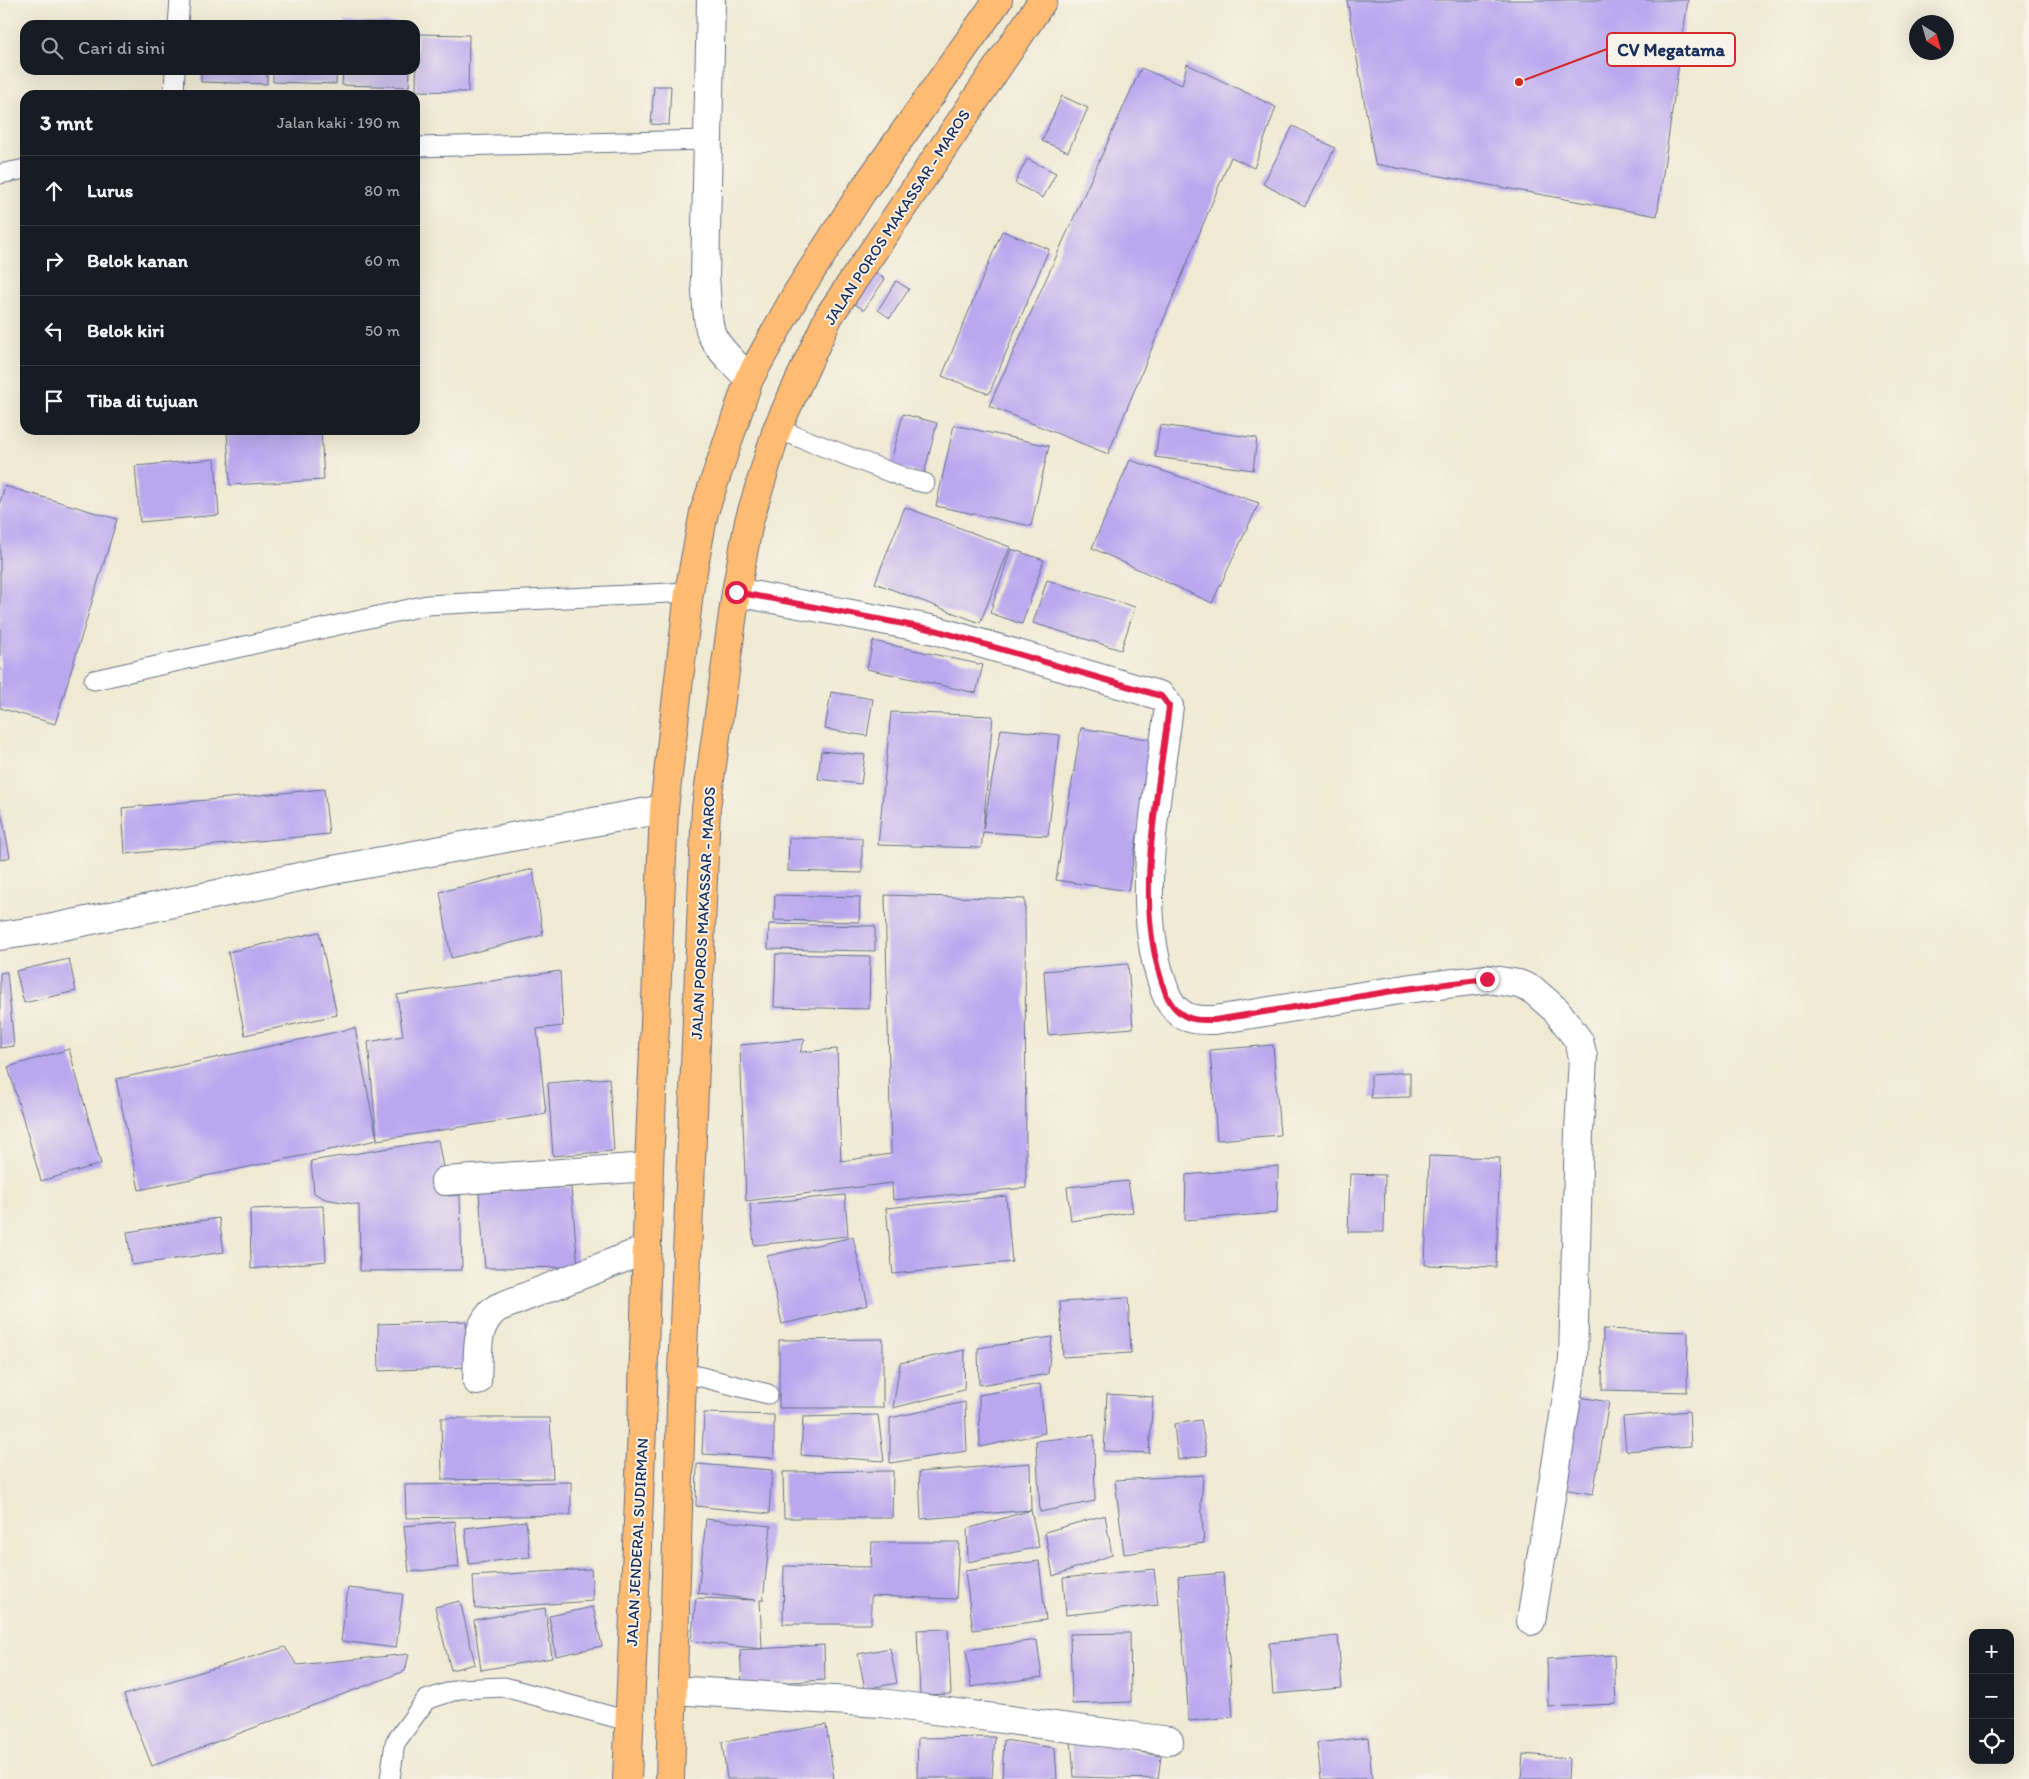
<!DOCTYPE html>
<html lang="id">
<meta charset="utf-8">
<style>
:root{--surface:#171b24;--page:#20242c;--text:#f1f3f6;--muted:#9ea1a6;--line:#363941}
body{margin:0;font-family:Itim,sans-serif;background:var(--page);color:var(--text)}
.controls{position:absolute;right:15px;bottom:15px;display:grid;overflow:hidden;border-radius:10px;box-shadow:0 5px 20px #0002}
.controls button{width:45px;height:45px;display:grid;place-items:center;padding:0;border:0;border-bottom:1px solid var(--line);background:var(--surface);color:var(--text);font:25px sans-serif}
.compass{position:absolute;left:1909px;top:15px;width:45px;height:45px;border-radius:50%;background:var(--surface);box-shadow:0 5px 20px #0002;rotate:143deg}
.stop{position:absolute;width:15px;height:15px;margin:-11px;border:4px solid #e11d48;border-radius:50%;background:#fff}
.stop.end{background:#e11d48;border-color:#fff;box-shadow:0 1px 5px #0008}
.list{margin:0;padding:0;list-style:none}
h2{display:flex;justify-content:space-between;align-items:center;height:65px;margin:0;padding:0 20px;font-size:21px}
h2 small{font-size:16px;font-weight:400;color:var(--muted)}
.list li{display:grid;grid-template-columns:32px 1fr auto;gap:15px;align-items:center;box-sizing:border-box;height:70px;padding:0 20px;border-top:1px solid var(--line)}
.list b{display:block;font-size:19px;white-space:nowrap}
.list em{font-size:16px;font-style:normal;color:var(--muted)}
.icon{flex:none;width:28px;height:28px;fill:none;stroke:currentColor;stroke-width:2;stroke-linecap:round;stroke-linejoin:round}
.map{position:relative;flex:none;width:2029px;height:1779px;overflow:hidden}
.search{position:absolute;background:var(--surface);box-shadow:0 5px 20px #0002;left:20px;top:20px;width:400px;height:55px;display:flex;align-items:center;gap:12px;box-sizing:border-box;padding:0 18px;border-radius:15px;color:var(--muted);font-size:19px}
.panel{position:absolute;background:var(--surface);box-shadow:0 5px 20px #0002;left:20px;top:90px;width:400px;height:345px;border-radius:15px}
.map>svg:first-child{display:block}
</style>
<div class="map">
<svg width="2029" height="1779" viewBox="0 0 2029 1779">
<rect width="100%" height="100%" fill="#f7f3e8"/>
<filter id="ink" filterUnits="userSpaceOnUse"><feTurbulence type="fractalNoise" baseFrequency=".02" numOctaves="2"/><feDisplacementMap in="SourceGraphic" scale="10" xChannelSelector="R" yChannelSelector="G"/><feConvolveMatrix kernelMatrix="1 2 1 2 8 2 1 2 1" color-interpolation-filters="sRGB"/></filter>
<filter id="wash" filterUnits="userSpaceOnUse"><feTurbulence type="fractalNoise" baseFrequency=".0096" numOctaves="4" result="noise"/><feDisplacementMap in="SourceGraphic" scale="20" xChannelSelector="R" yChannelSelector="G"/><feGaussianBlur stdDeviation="1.12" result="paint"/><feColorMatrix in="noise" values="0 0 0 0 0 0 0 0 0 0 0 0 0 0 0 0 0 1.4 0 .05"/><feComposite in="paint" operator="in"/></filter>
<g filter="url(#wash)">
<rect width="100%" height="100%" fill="#f0ead3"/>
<g id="blocks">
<g fill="#baa8ef">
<polygon points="1347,0 1688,0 1657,216 1375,164"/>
<polygon points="344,22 411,23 411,25 344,25"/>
<polygon points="417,34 469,35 468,92 416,91"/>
<polygon points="1187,64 1276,107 1254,168 1231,157 1108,454 989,406 1141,68 1182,85"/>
<polygon points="201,70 267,70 267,84 201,82"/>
<polygon points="273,70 337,70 336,84 273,82"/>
<polygon points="343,70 410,70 409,87 342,85"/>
<polygon points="654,86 671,86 669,125 651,124"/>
<polygon points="1062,96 1088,108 1068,152 1042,141"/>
<polygon points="1293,126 1335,148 1305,206 1263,184"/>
<polygon points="1027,159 1056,173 1043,198 1015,183"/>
<polygon points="1002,231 1049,249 989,394 942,376"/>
<polygon points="871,270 885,279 864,310 850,301"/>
<polygon points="896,281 909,289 890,318 878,310"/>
<polygon points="903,414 937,423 924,474 890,466"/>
<polygon points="954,425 1049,446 1031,526 936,506"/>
<polygon points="1160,425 1257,438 1253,470 1155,457"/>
<polygon points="227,430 321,430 324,480 230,485"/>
<polygon points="215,459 219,515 140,522 135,466"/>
<polygon points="1130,460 1259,503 1212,603 1092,548"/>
<polygon points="5,486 117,519 55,724 0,708 0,502"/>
<polygon points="905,507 1010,547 980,623 875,583"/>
<polygon points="1011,549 1044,560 1022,624 990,613"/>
<polygon points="1047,580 1135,607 1121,650 1033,623"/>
<polygon points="873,641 983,665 976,693 867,669"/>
<polygon points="831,692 873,699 867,736 825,729"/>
<polygon points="891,712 993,716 983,829 1001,729 1060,735 1048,836 983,832 981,848 878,845"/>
<polygon points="1081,728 1153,740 1128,891 1056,880"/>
<polygon points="821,751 865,755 861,784 818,779"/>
<polygon points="324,789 329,834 125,854 122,808"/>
<polygon points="0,807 10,857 0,860"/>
<polygon points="789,838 862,838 862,873 788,871"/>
<polygon points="533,869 543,935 451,958 440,892"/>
<polygon points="775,895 860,897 859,922 774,920"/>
<polygon points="885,895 1025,899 1026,1188 893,1200 892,1183 746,1201 740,1045 805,1039 800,1052 837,1049 841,1161 891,1154"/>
<polygon points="769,924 875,926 875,951 768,949"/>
<polygon points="319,932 337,1015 245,1035 228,952"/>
<polygon points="776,954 870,956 869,1009 774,1007"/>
<polygon points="69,959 76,991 24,1003 16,971"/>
<polygon points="1128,964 1133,1028 1048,1035 1044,971"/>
<polygon points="560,971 563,1026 537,1029 546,1114 377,1140 139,1190 116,1079 355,1028 377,1139 368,1042 403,1036 397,995"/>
<polygon points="7,972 14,1046 0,1048 0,973"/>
<polygon points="1273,1045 1280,1135 1217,1140 1210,1050"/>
<polygon points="69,1049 101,1164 41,1181 8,1067"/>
<polygon points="1410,1072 1410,1097 1371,1098 1371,1075"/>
<polygon points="609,1078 614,1151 553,1156 548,1083"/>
<polygon points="438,1140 448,1196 460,1195 462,1270 360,1271 359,1205 325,1199 314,1193 311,1161"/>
<polygon points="1429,1156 1500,1158 1496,1267 1425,1265"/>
<polygon points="1278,1166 1277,1213 1185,1220 1186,1175"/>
<polygon points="1350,1174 1385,1175 1384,1232 1348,1232"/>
<polygon points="1128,1181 1133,1212 1071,1221 1067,1187"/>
<polygon points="571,1187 578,1267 485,1268 479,1193"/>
<polygon points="845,1195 848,1236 754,1245 750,1204"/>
<polygon points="1006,1196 1012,1262 893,1274 886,1208"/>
<polygon points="323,1206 326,1261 251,1269 250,1209"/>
<polygon points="219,1218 224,1252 132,1265 127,1232"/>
<polygon points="853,1237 868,1305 782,1324 767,1256"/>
<polygon points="1128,1298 1131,1353 1063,1357 1060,1302"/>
<polygon points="466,1321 468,1367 379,1371 378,1324"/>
<polygon points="1603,1329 1688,1332 1687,1392 1602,1390"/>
<polygon points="1052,1337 1048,1374 979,1385 978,1348"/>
<polygon points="883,1339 883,1408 779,1408 779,1340"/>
<polygon points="965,1350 964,1390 893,1408 900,1363"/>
<polygon points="1040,1384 1045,1433 980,1447 979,1395"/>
<polygon points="1107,1394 1153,1397 1149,1453 1104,1451"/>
<polygon points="1561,1394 1609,1402 1593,1494 1545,1486"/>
<polygon points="965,1402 967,1451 890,1463 890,1418"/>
<polygon points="1689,1411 1691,1446 1626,1451 1623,1417"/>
<polygon points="704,1413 774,1415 774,1458 702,1454"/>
<polygon points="878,1415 884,1461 801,1455 803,1417"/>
<polygon points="441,1418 550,1418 553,1478 442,1480"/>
<polygon points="1201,1420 1207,1455 1178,1460 1174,1424"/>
<polygon points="1094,1435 1095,1501 1040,1512 1036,1441"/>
<polygon points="1030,1463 1031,1510 921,1519 919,1472"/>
<polygon points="697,1464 772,1470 769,1514 696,1506"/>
<polygon points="893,1471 892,1518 784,1518 783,1472"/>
<polygon points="1203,1475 1201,1505 1204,1543 1124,1554 1115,1480"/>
<polygon points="571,1482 571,1515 406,1518 405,1485"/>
<polygon points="1031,1510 1039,1547 968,1562 967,1529"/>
<polygon points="1105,1515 1112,1555 1053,1576 1045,1532"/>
<polygon points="706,1519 771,1526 763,1600 760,1600 762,1649 691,1641 696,1598 756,1600 698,1593"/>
<polygon points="455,1521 459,1567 409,1572 404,1526"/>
<polygon points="526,1521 530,1557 469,1564 465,1528"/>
<polygon points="872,1542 959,1542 956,1599 871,1596 871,1624 783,1624 784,1566 871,1567"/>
<polygon points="1039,1561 1046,1620 973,1630 965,1571"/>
<polygon points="591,1569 593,1601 475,1609 473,1576"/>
<polygon points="1154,1569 1158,1605 1066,1615 1063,1578"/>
<polygon points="1223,1573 1233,1717 1189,1721 1178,1577"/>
<polygon points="348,1588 403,1594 396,1648 341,1641"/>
<polygon points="460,1601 475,1664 451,1670 435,1607"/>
<polygon points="593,1607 602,1646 556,1656 549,1616"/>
<polygon points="545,1608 552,1658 481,1670 474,1620"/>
<polygon points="948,1629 951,1694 920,1695 917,1630"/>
<polygon points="1130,1633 1131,1702 1072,1704 1070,1634"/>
<polygon points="1338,1636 1342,1688 1273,1694 1269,1643"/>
<polygon points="1037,1640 1042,1677 971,1687 966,1650"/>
<polygon points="824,1645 825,1680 742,1685 740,1650"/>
<polygon points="285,1647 297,1665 409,1654 405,1671 152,1766 124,1695"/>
<polygon points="890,1648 897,1683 865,1689 858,1654"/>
<polygon points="1614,1655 1616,1704 1548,1707 1547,1659"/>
<polygon points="826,1725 834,1779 727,1779 722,1742"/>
<polygon points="995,1737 992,1778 917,1778 918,1738"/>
<polygon points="1368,1737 1372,1779 1321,1779 1317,1743"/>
<polygon points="1071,1739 1161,1756 1158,1779 1074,1777"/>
<polygon points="1004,1740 1055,1748 1057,1779 1002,1779"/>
<polygon points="1523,1754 1569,1758 1568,1779 1521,1779"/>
</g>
</g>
</g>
<g filter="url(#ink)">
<use href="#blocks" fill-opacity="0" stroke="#667087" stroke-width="1"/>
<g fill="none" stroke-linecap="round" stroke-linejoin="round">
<defs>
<g id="lane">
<polyline points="178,25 180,0"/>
<polyline points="174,95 175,70"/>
<polyline points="415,147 707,140"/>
<polyline points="0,174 25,169"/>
<polyline points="777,429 908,479 925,483"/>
<polyline points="94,680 427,605 689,592"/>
<polyline points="682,1372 768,1394"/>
<polyline points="390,1779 395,1743 426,1700 459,1689 504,1687 628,1721"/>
</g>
<g id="street">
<path d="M711,0l-6,278c2,17 1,38 6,55 7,17 26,32 38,46"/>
<path d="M736,592l199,38 226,66 8,10c-10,87 -35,188 -8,273 4,13 7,24 18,33 10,9 23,8 36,8l190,-31 82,-10 32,5 14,6 24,21 22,30 4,16 -4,75 -6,228 -42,261"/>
<polyline points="0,936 48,929 333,870 664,809"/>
<polyline points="445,1181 649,1167"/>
<path d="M477,1381c2,-28 -4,-55 20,-73l150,-59"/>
<polyline points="672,1690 881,1703 1169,1741"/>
</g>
<g id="highway">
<polyline points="627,1779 642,1428 649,1167 664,809 689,592 704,512 749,379 797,293 862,192 998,0"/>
<polyline points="670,1779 682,1372 706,808 736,592 749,521 777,429 829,316 1043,0"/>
</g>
</defs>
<use href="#lane" stroke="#667087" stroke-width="21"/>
<use href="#street" stroke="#667087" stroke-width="30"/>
<use href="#highway" stroke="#667087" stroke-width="30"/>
<use href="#lane" stroke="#fff" stroke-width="19"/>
<use href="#street" stroke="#fff" stroke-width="28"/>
<use href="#highway" stroke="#ffbb71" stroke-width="28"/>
</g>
</g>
<g fill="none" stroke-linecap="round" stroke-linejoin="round" filter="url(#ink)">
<path stroke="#e11d48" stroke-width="6" d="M736,592l199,38 226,66 8,10c-10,88 -35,187 -8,273 4,13 7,24 18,33 10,9 23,8 36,8l190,-31 82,-10"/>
</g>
<g text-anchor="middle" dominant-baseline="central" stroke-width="4" stroke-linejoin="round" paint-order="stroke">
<g font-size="16" fill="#1b2f5e" stroke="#f7f3e8">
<text transform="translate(897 217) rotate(-57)">JALAN POROS MAKASSAR - MAROS</text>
<text transform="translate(703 913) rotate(-87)">JALAN POROS MAKASSAR - MAROS</text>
<text transform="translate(637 1542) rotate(-87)">JALAN JENDERAL SUDIRMAN</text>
</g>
</g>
<path fill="none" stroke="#d62828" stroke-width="2" d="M1519 82L1607 49"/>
<circle fill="#d62828" stroke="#f7f3e8" stroke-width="2" cx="1519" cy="82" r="5"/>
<rect fill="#f7f3e8" stroke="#d62828" stroke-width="2" x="1607" y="33" width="128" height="33" rx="5"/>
<g font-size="18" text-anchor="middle" font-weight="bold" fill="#1b2f5e">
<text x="1671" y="56">CV Megatama</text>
</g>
</svg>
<div class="controls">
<button>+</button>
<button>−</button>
<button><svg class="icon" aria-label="locate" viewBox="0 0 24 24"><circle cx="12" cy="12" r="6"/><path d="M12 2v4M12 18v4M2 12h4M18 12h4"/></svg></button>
</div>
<svg class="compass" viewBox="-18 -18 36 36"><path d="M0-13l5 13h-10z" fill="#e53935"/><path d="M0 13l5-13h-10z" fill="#9ea1a6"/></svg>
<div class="stop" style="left:736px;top:592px"></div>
<div class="stop end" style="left:1487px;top:979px"></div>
<div class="search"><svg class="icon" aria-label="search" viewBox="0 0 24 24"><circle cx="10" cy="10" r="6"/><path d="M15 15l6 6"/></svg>Cari di sini</div>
<section class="panel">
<h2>3 mnt<small>Jalan kaki · 190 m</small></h2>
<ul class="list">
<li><svg class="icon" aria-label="ahead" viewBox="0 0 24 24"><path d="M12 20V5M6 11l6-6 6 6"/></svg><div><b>Lurus</b></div><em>80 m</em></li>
<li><svg class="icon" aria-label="right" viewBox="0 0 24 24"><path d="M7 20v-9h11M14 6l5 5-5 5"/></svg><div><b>Belok kanan</b></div><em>60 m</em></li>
<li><svg class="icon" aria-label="left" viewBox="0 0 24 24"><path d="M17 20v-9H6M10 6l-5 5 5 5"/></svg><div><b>Belok kiri</b></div><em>50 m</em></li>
<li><svg class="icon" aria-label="arrive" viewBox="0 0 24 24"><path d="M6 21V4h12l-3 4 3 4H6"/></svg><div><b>Tiba di tujuan</b></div></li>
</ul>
</section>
</div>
